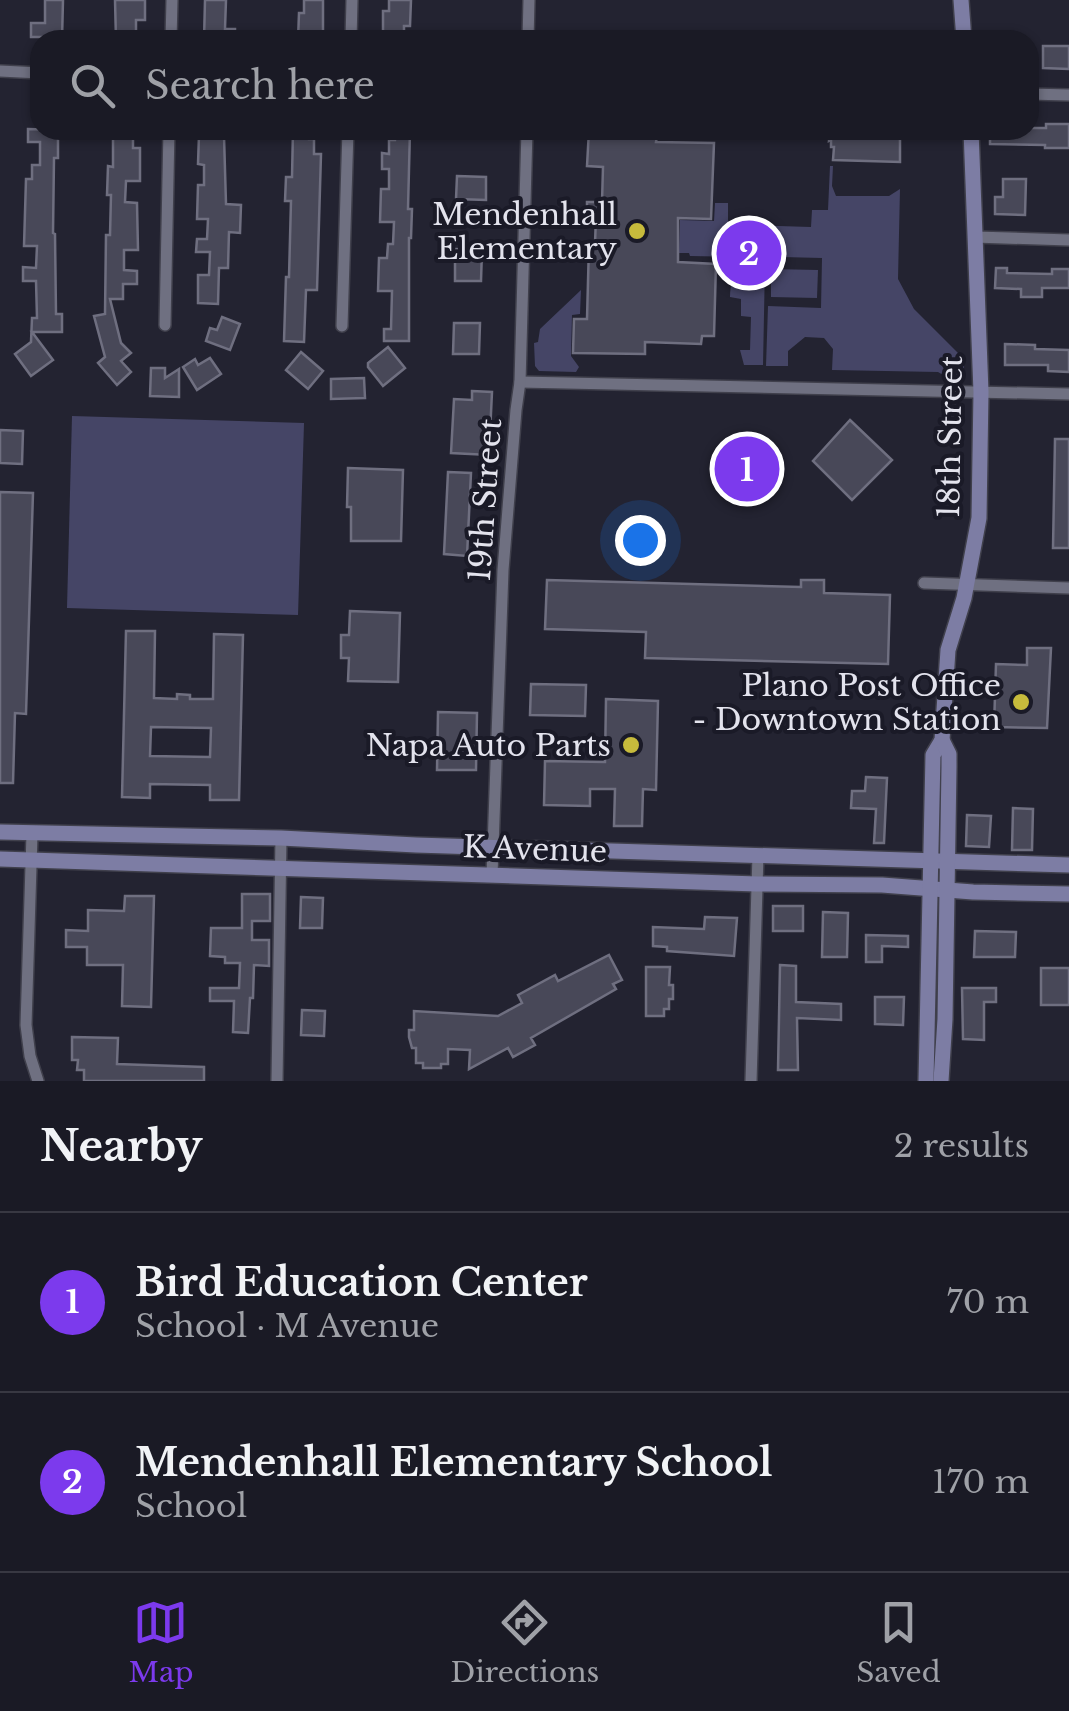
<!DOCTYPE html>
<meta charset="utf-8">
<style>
:root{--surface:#1a1a25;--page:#272732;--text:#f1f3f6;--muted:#9fa1a7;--line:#383842;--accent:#7c3aed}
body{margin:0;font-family:"Libre Baskerville",serif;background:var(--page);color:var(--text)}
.you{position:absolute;left:640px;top:540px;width:35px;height:35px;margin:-25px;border:8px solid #fff;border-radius:50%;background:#1a73e8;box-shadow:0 0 0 15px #1a73e833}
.badge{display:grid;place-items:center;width:65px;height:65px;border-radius:50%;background:var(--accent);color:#fff;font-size:32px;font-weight:700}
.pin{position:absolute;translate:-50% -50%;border:5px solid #fff;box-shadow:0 2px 10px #0006}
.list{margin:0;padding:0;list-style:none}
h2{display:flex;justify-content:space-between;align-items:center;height:130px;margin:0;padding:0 40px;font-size:42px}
h2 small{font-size:32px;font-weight:400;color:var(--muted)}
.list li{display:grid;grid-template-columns:65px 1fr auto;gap:30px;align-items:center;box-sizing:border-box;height:180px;padding:0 40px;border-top:2px solid var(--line)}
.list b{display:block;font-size:38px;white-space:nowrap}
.list p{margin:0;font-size:32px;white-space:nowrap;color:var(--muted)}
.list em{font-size:32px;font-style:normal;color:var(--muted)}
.icon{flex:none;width:55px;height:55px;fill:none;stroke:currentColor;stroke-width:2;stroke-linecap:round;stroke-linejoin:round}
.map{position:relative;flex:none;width:1069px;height:1081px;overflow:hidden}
.search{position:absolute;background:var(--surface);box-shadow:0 2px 8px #0004;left:30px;right:30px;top:30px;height:110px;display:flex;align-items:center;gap:25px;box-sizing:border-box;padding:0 35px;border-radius:30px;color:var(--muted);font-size:38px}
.sheet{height:490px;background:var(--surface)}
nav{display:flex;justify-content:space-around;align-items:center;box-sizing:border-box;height:140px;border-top:2px solid var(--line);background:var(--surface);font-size:28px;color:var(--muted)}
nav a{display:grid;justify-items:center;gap:5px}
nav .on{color:var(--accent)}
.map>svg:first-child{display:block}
</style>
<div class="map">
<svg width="1069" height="1081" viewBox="0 0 1069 1081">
<rect width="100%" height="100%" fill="#232331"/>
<g fill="#454566">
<polygon points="830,166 833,166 832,186 836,196 889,196 900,189 898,279 914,309 964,359 964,378 950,379 938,372 832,370 833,349 824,338 805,337 788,351 788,366 766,366 768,306 821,308 822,258 747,256 747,242 759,243 759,238 747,238 747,225 811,227 812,210 828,210"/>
<polygon points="715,203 728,203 728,227 744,227 743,257 690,256 689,253 679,253 680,220 714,221"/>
<path d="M739,264h26l-2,101h-19l-4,-15h10l1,-33 -10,-1v-17l-11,-2c0,-11 3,-23 9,-33z"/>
<polygon points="771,269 818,270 817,298 771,297"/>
<polygon points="581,290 580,314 572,315 571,356 579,367 576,372 539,371 535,366 534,343 538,342 540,329"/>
<polygon points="72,416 304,423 298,615 67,608"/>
</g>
<g fill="#484858" stroke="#6f6f80" stroke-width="2.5" fill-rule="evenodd">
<polygon points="45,0 63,0 62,40 44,40 44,37 31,37 31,23 45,23"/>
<polygon points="115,0 145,0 145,20 136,20 136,40 116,40"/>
<polygon points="205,0 226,0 225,29 235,29 235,40 204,40"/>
<polygon points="304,0 323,0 323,40 298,40 299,13 304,13"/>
<polygon points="389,0 411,0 410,26 404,26 404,40 383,40 383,11 389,11"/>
<polygon points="1043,46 1069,46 1069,69 1043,68"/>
<polygon points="1046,124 1069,124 1069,148 1045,148 1045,145 990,144 990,130 1029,130 1029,128 1046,128"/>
<polygon points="28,129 58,130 58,158 54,158 53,233 55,234 56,314 62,314 62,332 32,332 53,360 31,376 15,354 31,342 32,318 37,318 36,281 23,281 23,267 36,268 37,246 24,246 26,179 32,179 32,165 40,165 40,142 28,142"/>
<polygon points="293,130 309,130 309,139 314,139 314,154 321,154 317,290 306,290 304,342 284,341 286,277 289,277 291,201 285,201 286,177 292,177"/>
<polygon points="396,130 410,130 408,209 412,209 411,238 409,238 409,341 384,341 384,329 391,329 392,291 378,291 379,258 387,258 388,244 393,244 394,222 380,222 381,189 389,189 389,169 382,169 382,153 389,154 389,140 395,140"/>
<polygon points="589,130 650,132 650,136 657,136 656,142 714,143 711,219 678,218 678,262 716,264 714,336 702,336 701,344 645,342 645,354 573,353 574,319 587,319 589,244 595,243 596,217 587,217 587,202 602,202 603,167 587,166"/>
<polygon points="830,130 900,130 900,162 833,160 834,147 831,147 831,140 829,141"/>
<polygon points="113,132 133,133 133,148 140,148 140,181 126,181 125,202 137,203 138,250 124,250 124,270 137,271 137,284 123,284 123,299 110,299 121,343 131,353 121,361 131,372 117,385 98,363 105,357 94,316 105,314 106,235 110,235 111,195 107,195 108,166 113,167"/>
<polygon points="199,135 224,136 226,204 241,205 240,233 229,232 228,268 219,268 218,304 198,303 198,275 209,275 210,252 196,252 197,239 207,239 208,219 197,219 198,185 204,185 204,165 198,164"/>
<polygon points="457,176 486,177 486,200 456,199"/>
<polygon points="1003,179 1026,179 1025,215 995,214 995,197 1003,197"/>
<polygon points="455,249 482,250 481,281 455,281"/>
<polygon points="996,268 1007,268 1007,273 1052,274 1052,269 1069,269 1069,288 1042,288 1042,297 1021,297 1021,289 995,288"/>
<polygon points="222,317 240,324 230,350 206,341 210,328 217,330"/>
<polygon points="454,323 480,323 479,354 453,354"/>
<polygon points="1005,344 1035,345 1035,349 1069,350 1069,372 1048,371 1048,365 1005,365"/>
<polygon points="388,347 405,368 383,386 368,367 368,363"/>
<polygon points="301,352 323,371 308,389 286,370"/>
<polygon points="210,358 221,374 197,390 183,367 195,359 198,365"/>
<polygon points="151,368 165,368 165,378 179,369 179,397 150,396"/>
<polygon points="364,378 365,398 331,399 331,379"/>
<polygon points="472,391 492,392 489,455 451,453 454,399 472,400"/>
<polygon points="850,420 892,460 852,500 813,461"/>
<polygon points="0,430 23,431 22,464 0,463"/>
<polygon points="1055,439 1069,439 1069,548 1053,548"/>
<polygon points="348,468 403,470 401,541 351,541 351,507 347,507"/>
<polygon points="448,472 471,473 467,556 444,554"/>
<polygon points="0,492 33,493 26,714 15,713 13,783 0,783"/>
<polygon points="547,580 801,587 801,580 824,580 824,593 890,595 888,664 645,658 646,632 545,629"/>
<polygon points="350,611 400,613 398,682 348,681 349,658 341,658 341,635 349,635"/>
<path d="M126,631h29l-1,67 23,1v-5l13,1v4h23l1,-65 29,1 -4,165h-29v-15l-60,-1v14l-28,-1zM151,727l60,1 -1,29 -60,-1z"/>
<polygon points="1027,648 1051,648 1047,728 994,727 996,664 1027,665"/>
<polygon points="531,684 586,685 585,716 530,715"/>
<polygon points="606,699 658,701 656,790 643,789 642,826 614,826 615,789 590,789 590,806 544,805 545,761 605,762"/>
<polygon points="438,712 477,713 476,770 437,770"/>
<polygon points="866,777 887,778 884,843 874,843 876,809 851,808 852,791 865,791"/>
<polygon points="1013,808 1033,809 1032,850 1012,850"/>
<polygon points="967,815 991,816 989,847 966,846"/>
<polygon points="242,894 270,894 270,921 252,921 252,940 269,940 269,966 254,965 253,998 250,998 248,1033 233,1032 234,1001 210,1001 210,988 239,988 240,963 225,963 225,957 210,956 211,928 242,928"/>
<polygon points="125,896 154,896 151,1007 122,1006 123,965 87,965 87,947 66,947 66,930 88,931 88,910 124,911"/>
<polygon points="301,897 323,898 322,928 300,928"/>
<rect x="773" y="906" width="30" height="25"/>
<polygon points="823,912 848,913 847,957 822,957"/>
<polygon points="705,917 737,918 734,956 667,951 667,947 653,946 653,927 704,929"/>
<polygon points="975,931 1016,932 1015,957 974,957"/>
<polygon points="866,935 908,936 908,947 882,946 882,962 866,962"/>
<polygon points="609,955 622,980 613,984 616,989 531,1038 535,1045 513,1057 508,1048 469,1069 470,1050 448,1049 448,1064 441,1064 441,1068 423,1068 423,1063 416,1063 416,1048 412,1048 409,1037 409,1030 414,1030 414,1011 498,1016 522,1003 518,995 555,975 558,981"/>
<polygon points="780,965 796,966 796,1002 841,1004 841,1020 797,1018 798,1070 778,1070"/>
<polygon points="646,967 670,967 669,985 673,985 673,999 669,999 669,1009 664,1009 664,1016 646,1016"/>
<rect x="1041" y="968" width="28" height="37"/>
<polygon points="962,988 996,988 996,1002 984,1002 984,1040 963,1039"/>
<polygon points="875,997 904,997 903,1025 875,1024"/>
<polygon points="302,1010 325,1011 324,1036 301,1035"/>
<polygon points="72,1037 118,1038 117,1064 204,1067 204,1081 84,1081 84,1070 77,1070 78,1060 72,1060"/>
</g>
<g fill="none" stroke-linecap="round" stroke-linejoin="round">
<defs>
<g id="street">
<polyline points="171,40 172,0"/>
<polyline points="351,40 352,0"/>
<polyline points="528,40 529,0"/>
<polyline points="0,71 40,73"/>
<polyline points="1029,94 1069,95"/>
<polyline points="975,237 1069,240"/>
<polyline points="165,325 169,130"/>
<polyline points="342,326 348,130"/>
<polyline points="520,382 1069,394"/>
<polyline points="924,583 1069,588"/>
<polyline points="32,834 26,1025 30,1056 38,1081"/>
<polyline points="492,875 503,570 516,410 520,382 527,130"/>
<polyline points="277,1081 281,838"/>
<polyline points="751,1081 758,855"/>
</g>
<g id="secondary">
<polyline points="961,0 964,40"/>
<polyline points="0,832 281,838 416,845 1069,865"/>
<polyline points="0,859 757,884 882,885 973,892 1069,894"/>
<polyline points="926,1081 933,755 942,740 948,650 964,598 979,518 981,392 971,130"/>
<polyline points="941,1081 945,1019 949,767 949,754 942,740"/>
</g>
</defs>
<use href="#street" stroke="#40404c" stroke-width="14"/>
<use href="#secondary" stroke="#40404c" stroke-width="18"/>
<use href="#street" stroke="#6f7081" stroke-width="11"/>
<use href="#secondary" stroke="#7d7da4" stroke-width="15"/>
</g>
<g fill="#c7bb3c" stroke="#1a1a27" stroke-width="4">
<circle cx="637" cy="231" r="10"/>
<circle cx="1021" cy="702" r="10"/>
<circle cx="631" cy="745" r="10"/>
</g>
<g text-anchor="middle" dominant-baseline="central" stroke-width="8" stroke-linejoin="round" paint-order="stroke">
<g font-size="30" fill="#e3e3ed" stroke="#1a1a27" text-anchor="end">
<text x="617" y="214">Mendenhall<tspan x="617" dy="34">Elementary</tspan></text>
<text x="1001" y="685">Plano Post Office<tspan x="1001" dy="34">- Downtown Station</tspan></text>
<text x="611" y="745">Napa Auto Parts</text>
</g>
<g font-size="30" fill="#e3e3ed" stroke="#1a1a27">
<text transform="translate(950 437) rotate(-89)">18th Street</text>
<text transform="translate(485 500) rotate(-86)">19th Street</text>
<text transform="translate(535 849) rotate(2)">K Avenue</text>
</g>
</g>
</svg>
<div class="you"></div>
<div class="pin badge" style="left:747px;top:469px">1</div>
<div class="pin badge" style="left:749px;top:253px">2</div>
<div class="search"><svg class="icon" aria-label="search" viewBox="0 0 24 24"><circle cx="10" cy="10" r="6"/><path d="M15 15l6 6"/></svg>Search here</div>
</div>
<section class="sheet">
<h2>Nearby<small>2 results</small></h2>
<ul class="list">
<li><span class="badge">1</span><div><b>Bird Education Center</b><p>School · M Avenue</p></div><em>70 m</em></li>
<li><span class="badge">2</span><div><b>Mendenhall Elementary School</b><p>School</p></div><em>170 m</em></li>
</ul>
</section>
<nav>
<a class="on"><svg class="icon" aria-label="map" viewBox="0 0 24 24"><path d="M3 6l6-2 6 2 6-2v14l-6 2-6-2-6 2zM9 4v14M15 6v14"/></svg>Map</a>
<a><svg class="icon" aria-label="directions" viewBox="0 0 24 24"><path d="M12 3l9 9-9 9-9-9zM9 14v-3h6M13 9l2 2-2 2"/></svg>Directions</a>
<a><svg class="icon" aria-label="saved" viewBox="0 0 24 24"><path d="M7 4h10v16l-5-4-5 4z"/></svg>Saved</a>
</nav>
